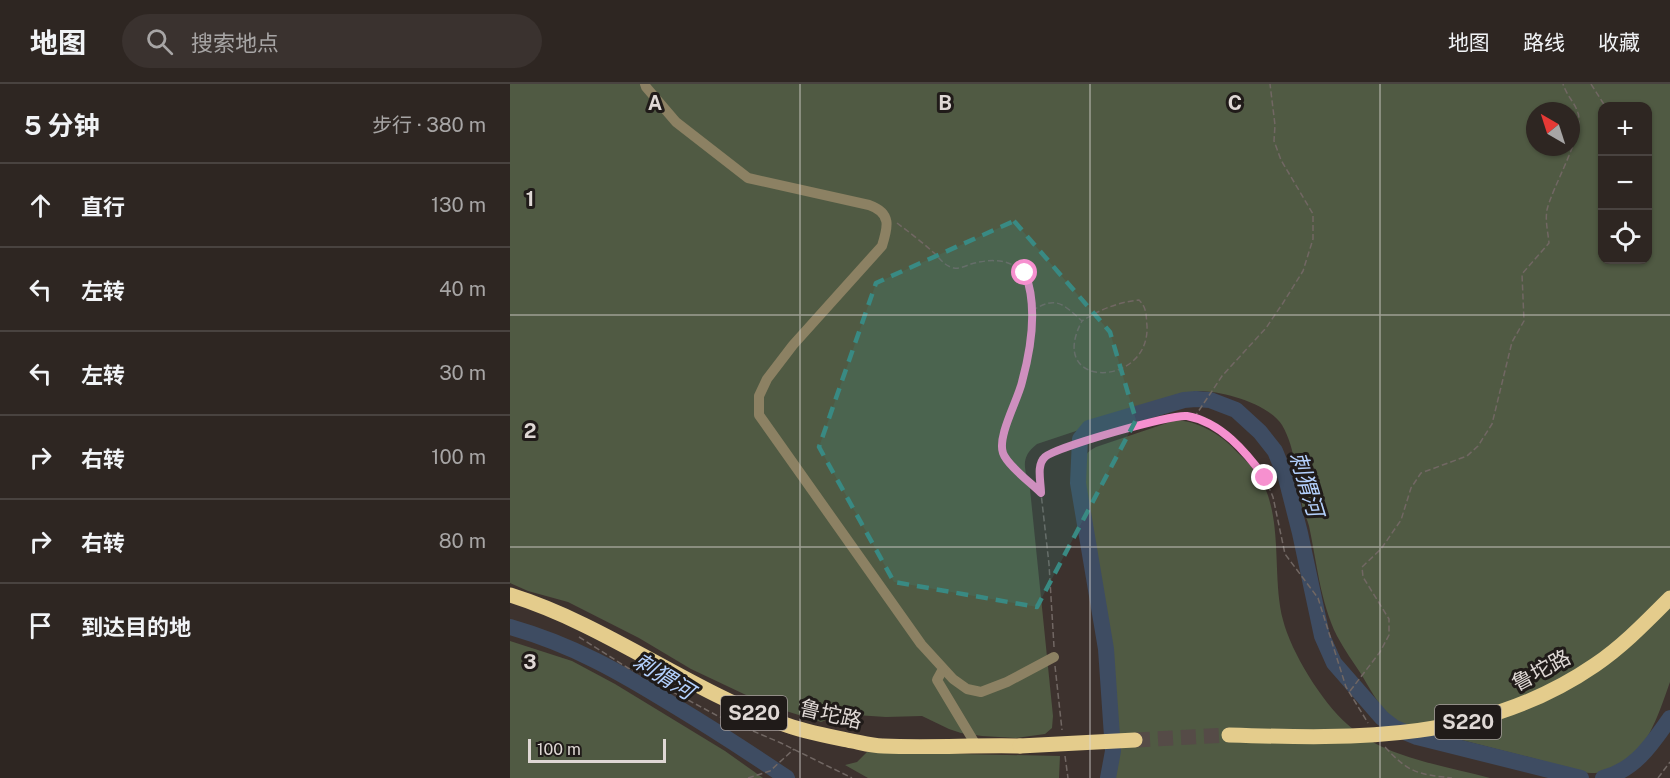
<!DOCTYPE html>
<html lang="zh">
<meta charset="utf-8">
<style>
:root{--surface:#2e2622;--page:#3a322f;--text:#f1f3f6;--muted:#a7a5a5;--line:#494340}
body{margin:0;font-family:"Public Sans","Noto Sans SC",sans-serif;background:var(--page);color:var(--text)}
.controls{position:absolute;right:18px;top:18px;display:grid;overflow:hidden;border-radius:12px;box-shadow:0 2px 4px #0004}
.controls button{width:54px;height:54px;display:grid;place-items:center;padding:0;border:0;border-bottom:2px solid var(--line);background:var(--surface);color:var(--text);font:30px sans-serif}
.compass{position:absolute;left:1016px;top:18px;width:54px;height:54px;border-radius:50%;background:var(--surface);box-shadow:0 2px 4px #0004;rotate:321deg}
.scale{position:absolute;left:18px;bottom:15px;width:138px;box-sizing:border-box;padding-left:6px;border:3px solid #dfd8d5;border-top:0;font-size:16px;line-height:21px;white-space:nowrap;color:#dfd8d5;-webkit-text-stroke:4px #201b19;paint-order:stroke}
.stop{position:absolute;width:18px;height:18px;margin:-14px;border:4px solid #f690cf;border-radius:50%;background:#fff}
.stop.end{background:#f690cf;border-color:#fff;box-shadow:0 2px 6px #0008}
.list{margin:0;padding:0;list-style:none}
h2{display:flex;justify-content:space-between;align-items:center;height:78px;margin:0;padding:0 24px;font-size:26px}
h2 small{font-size:20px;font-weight:400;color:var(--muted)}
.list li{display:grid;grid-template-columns:39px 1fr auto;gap:18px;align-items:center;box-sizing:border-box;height:84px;padding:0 24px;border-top:2px solid var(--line)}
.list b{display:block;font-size:22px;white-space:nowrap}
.list em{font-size:20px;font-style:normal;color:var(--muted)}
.icon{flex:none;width:33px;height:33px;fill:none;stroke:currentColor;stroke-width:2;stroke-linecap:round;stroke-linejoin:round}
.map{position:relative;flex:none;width:1160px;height:694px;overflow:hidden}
header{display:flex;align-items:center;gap:36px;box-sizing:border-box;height:84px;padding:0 30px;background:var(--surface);border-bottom:2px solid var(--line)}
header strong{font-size:28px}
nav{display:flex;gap:33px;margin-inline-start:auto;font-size:21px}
.search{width:420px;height:54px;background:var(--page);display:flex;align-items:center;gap:15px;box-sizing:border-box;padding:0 21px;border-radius:33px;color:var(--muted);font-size:22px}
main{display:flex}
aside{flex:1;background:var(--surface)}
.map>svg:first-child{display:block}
</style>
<header>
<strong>地图</strong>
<div class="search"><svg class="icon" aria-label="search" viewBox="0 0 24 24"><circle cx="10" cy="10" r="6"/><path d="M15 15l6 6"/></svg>搜索地点</div>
<nav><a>地图</a><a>路线</a><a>收藏</a></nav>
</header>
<main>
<aside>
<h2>5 分钟<small>步行 · 380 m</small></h2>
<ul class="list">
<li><svg class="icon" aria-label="ahead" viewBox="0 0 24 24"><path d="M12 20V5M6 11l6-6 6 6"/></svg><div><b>直行</b></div><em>130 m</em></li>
<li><svg class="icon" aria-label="left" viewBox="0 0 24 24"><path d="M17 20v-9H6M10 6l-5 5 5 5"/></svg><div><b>左转</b></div><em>40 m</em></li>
<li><svg class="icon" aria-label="left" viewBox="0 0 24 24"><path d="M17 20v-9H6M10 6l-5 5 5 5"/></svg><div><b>左转</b></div><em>30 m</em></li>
<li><svg class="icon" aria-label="right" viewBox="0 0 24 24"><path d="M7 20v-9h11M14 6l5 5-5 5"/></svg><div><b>右转</b></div><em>100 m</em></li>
<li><svg class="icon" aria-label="right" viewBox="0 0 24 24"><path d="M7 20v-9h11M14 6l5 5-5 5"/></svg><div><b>右转</b></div><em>80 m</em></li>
<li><svg class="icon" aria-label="arrive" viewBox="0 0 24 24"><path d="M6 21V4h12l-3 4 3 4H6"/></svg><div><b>到达目的地</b></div></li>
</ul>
</aside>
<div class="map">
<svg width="1160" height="694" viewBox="0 0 1160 694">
<rect width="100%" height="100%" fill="#3d322e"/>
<g fill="#505a43" fill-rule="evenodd">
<path d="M0,0h1160v598c-13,36 -28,90 -76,91 -14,1 -30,-6 -44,-10 -38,-11 -76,-19 -114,-30 -12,-3 -29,-4 -39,-12 -16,-10 -26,-31 -36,-47 -8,-12 -17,-25 -24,-38 -17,-35 -20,-73 -28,-110 -2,-8 -6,-14 -7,-22 -6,-26 -6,-55 -20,-79 -14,-22 -62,-35 -86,-34l-159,53c-18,14 -12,25 -7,45l23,227 -1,12 -7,6 -29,4 -34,-2 -21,-3 -12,-4 -27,-13 -36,1 -45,-3 -20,8 -54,-17 -76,-36 -52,-31 -71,-36 -40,-11 -18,-8zM1092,22h46v154h-46zM1025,27h36v36h-36z"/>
<path d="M666,336c21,1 45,14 59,30 7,7 16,15 22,23 28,41 14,102 26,147 8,32 39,82 64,104 37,34 96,41 143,54h-378c14,-53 0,-116 -9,-168 -7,-44 -12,-88 -20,-132 0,-17 -3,-22 13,-31z"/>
<polygon points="0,557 62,577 105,600 215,667 253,694 0,694"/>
<polygon points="357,668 550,672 549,694 358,694 335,681 347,678"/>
</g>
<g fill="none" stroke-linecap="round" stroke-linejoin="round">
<g stroke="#3e4c62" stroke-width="16">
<path d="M0,543c63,18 110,45 165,79 38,23 75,47 112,72"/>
<polyline points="598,694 603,667 596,565 568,399 570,355 579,344 674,316 686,315 700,316 726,326 750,348 765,367 776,394 790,449 812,552 824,579 872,634 885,644 907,653 1071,694"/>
<path d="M1093,694c32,-8 49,-34 67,-60"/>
</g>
<polyline stroke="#554b47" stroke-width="15" stroke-dasharray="15 8" stroke-linecap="butt" points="625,656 719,651"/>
<g stroke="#716763" stroke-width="1.5" stroke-dasharray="6 3" stroke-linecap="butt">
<polyline points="1081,0 1095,22"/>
<path d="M387,139c12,9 25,19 36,29 7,6 11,14 21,16 5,1 12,-2 17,-4 18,-5 37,-6 52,8 18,17 5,88 -1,111 -5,18 -25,51 -19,70 4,12 28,30 38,39"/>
<path d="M522,227c24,-16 31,-7 50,10 -37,69 68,67 65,5 -1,-11 0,-18 -8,-26 -21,2 -40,10 -57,21"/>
<polyline points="684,334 712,292 756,244 773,219 793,187 803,155 803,130 771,76 764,57 765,41 760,0"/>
<polyline points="69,553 118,584 208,632 271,659 342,694"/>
<polyline points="544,563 539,480 531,409 530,383 533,375 541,368 596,351 675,332 700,341 720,354 739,373 755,394 763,413 775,470 808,514 836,603 858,639"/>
<polyline points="545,582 552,646"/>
<path d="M840,607l30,-39 9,-17v-16l-26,-42 -1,-10 19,-18 20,-29 10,-32 10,-15 46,-17 11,-10 14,-22 20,-82 12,-21 -2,-47 27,-31c-1,-11 -4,-22 -2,-33 5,-23 38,-77 31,-97 -3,-10 -11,-17 -15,-29"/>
<path d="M875,663c24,26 32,27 67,31"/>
<polyline points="555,672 558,694"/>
<polyline points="238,694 260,687 284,665"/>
<polyline points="1148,694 1160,678"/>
</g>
<g stroke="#8c8163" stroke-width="10">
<path d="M135,0l1,3 30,35 72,56 121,27c23,8 19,22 13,41l-89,99 -26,34 -8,17v19l162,229 32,35 14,10 14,3 26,-10 47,-25"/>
<polyline points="433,585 427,596 466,661"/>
</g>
<path stroke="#e4cc8c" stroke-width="15" d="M0,511c96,30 177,94 271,128 23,9 47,13 71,18 10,2 21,5 31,5 46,2 92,-1 137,0"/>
<g stroke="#e4cc8c" stroke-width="15">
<path d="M719,651c129,4 254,7 366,-70 28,-19 51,-43 75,-67"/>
<polyline points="510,662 625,656"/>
</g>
</g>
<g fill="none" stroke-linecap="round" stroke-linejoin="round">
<path stroke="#f690cf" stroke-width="8" d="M515,189c13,33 6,76 -3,109 -4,18 -25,54 -19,71 4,12 28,30 38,40 0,-11 -5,-28 4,-36 11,-10 127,-43 142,-41 34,6 59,36 78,62"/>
</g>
<path fill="#398a83" fill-opacity="0.2" stroke="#398a83" stroke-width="4.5" stroke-dasharray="12 8" stroke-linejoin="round" d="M504,137l96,111 26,88 -99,187 -143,-25 -75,-135 57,-164z"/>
<path fill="none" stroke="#dfd8d5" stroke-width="1.5" stroke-opacity="0.55" d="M290,0v694M580,0v694M870,0v694M0,231h1160M0,463h1160"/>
<g text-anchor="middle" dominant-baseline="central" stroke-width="6" stroke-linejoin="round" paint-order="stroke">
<g fill="#201b19" stroke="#a69f9d" stroke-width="1.5">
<rect x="211" y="612" width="66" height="34" rx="4.5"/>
<rect x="925" y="621" width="66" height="34" rx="4.5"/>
</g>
<g font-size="20" font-weight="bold" fill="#dfd8d5">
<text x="244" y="629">S220</text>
<text x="958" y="638">S220</text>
</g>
<g font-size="21" fill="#dfd8d5" stroke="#201b19">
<text transform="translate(1031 586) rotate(-28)">鲁坨路</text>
<text transform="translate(321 630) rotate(13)">鲁坨路</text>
</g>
<g font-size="22" font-style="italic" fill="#b4d1fe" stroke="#201b19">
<text transform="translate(797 400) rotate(73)">刺猬河</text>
<text transform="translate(154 592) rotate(32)">刺猬河</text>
</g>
</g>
<g font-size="20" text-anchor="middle" font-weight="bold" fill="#dfd8d5" stroke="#201b19" stroke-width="6" stroke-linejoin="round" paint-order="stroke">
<text x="145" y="26">A</text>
<text x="435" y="26">B</text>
<text x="725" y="26">C</text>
<text x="20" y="122">1</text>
<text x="20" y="354">2</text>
<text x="20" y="585">3</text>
</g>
</svg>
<div class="controls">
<button>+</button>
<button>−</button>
<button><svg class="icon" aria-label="locate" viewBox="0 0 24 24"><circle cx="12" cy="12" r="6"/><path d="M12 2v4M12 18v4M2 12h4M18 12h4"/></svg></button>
</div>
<svg class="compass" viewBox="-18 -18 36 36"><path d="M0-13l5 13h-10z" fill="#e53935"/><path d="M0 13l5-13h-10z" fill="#a7a5a5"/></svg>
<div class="scale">100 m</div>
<div class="stop" style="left:515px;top:189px"></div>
<div class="stop end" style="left:755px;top:394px"></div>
</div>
</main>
